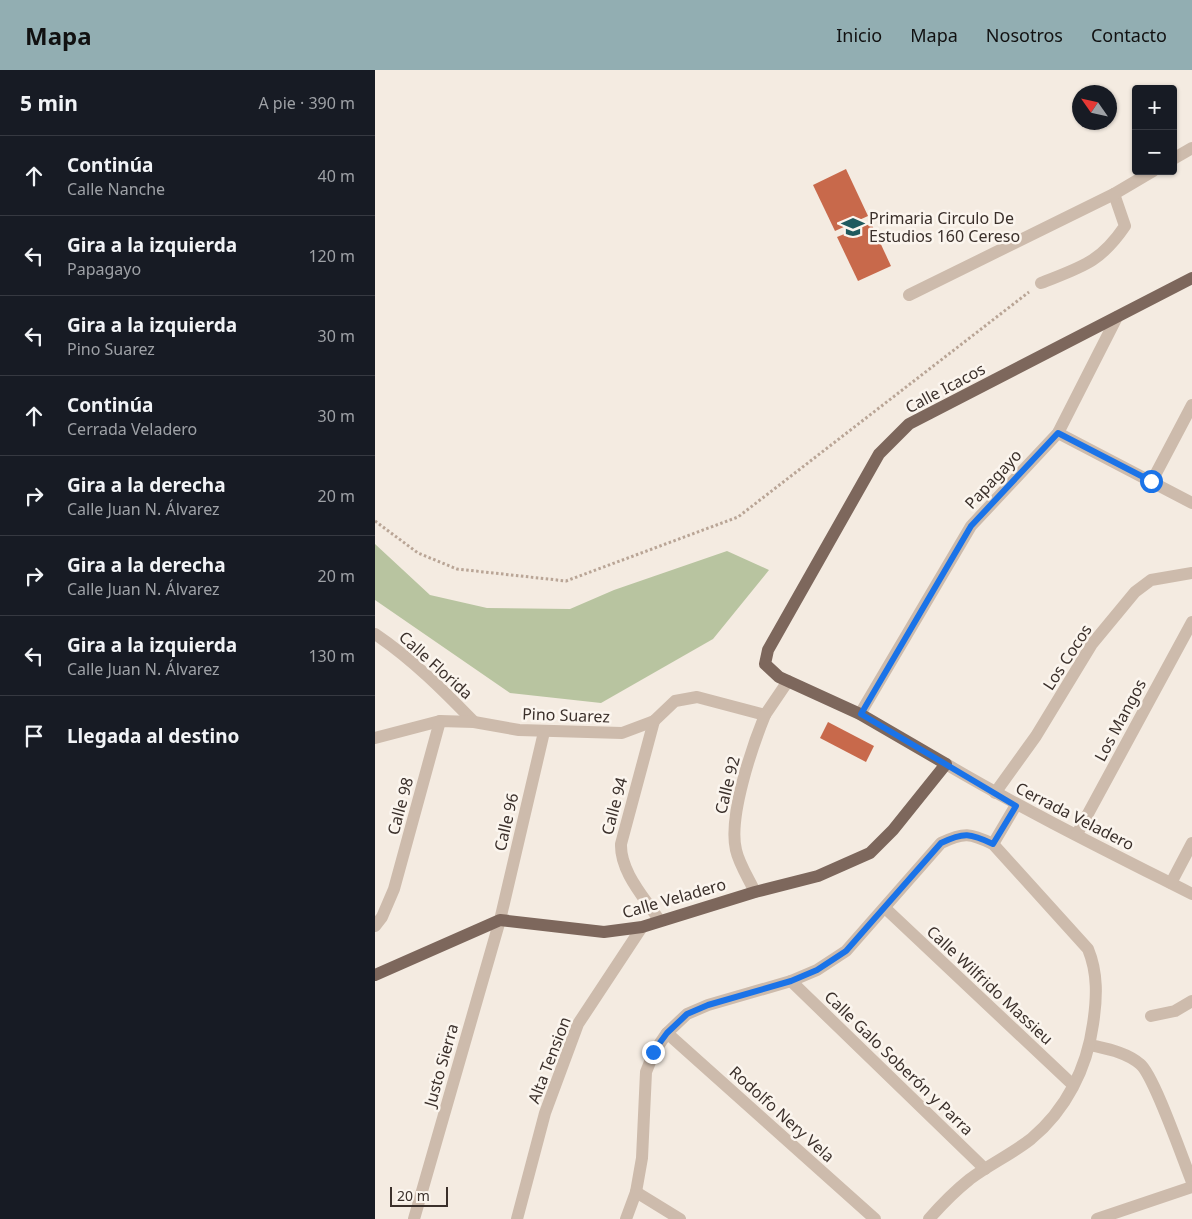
<!DOCTYPE html>
<html lang="es">
<meta charset="utf-8">
<style>
:root{--surface:#171b24;--page:#20242c;--text:#f1f3f6;--muted:#9ea1a6;--line:#363941;--accent:#92aeb2}
body{margin:0;font-family:"Noto Sans",sans-serif;background:var(--page);color:var(--text)}
.controls{position:absolute;right:15px;top:15px;display:grid;overflow:hidden;border-radius:5px;box-shadow:0 1px 4px #0004}
.controls button{width:45px;height:45px;display:grid;place-items:center;padding:0;border:0;border-bottom:1px solid var(--line);background:var(--surface);color:var(--text);font:25px sans-serif}
.compass{position:absolute;left:697px;top:15px;width:45px;height:45px;border-radius:50%;background:var(--surface);box-shadow:0 1px 4px #0004;rotate:304deg}
.scale{position:absolute;left:15px;bottom:12px;width:58px;box-sizing:border-box;padding-left:5px;border:2px solid #3b302b;border-top:0;font-size:14px;line-height:18px;white-space:nowrap;color:#3b302b;-webkit-text-stroke:4px #fbf5ee;paint-order:stroke}
.stop{position:absolute;width:15px;height:15px;margin:-11px;border:4px solid #1a73e8;border-radius:50%;background:#fff}
.stop.end{background:#1a73e8;border-color:#fff;box-shadow:0 1px 5px #0008}
.list{margin:0;padding:0;list-style:none}
h2{display:flex;justify-content:space-between;align-items:center;height:65px;margin:0;padding:0 20px;font-size:21px}
h2 small{font-size:16px;font-weight:400;color:var(--muted)}
.list li{display:grid;grid-template-columns:32px 1fr auto;gap:15px;align-items:center;box-sizing:border-box;height:80px;padding:0 20px;border-top:1px solid var(--line)}
.list b{display:block;font-size:19px;white-space:nowrap}
.list p{margin:0;font-size:16px;white-space:nowrap;color:var(--muted)}
.list em{font-size:16px;font-style:normal;color:var(--muted)}
.icon{flex:none;width:28px;height:28px;fill:none;stroke:currentColor;stroke-width:2;stroke-linecap:round;stroke-linejoin:round}
.map{position:relative;flex:none;width:817px;height:1149px;overflow:hidden}
header{display:flex;align-items:center;gap:30px;box-sizing:border-box;height:70px;padding:0 25px;background:var(--accent);color:#111}
header strong{font-size:24px}
nav{display:flex;gap:28px;margin-inline-start:auto;font-size:18px}
main{display:flex}
aside{flex:1;background:var(--surface)}
.map>svg:first-child{display:block}
</style>
<header>
<strong>Mapa</strong>
<nav><a>Inicio</a><a>Mapa</a><a>Nosotros</a><a>Contacto</a></nav>
</header>
<main>
<aside>
<h2>5 min<small>A pie · 390 m</small></h2>
<ul class="list">
<li><svg class="icon" aria-label="ahead" viewBox="0 0 24 24"><path d="M12 20V5M6 11l6-6 6 6"/></svg><div><b>Continúa</b><p>Calle Nanche</p></div><em>40 m</em></li>
<li><svg class="icon" aria-label="left" viewBox="0 0 24 24"><path d="M17 20v-9H6M10 6l-5 5 5 5"/></svg><div><b>Gira a la izquierda</b><p>Papagayo</p></div><em>120 m</em></li>
<li><svg class="icon" aria-label="left" viewBox="0 0 24 24"><path d="M17 20v-9H6M10 6l-5 5 5 5"/></svg><div><b>Gira a la izquierda</b><p>Pino Suarez</p></div><em>30 m</em></li>
<li><svg class="icon" aria-label="ahead" viewBox="0 0 24 24"><path d="M12 20V5M6 11l6-6 6 6"/></svg><div><b>Continúa</b><p>Cerrada Veladero</p></div><em>30 m</em></li>
<li><svg class="icon" aria-label="right" viewBox="0 0 24 24"><path d="M7 20v-9h11M14 6l5 5-5 5"/></svg><div><b>Gira a la derecha</b><p>Calle Juan N. Álvarez</p></div><em>20 m</em></li>
<li><svg class="icon" aria-label="right" viewBox="0 0 24 24"><path d="M7 20v-9h11M14 6l5 5-5 5"/></svg><div><b>Gira a la derecha</b><p>Calle Juan N. Álvarez</p></div><em>20 m</em></li>
<li><svg class="icon" aria-label="left" viewBox="0 0 24 24"><path d="M17 20v-9H6M10 6l-5 5 5 5"/></svg><div><b>Gira a la izquierda</b><p>Calle Juan N. Álvarez</p></div><em>130 m</em></li>
<li><svg class="icon" aria-label="arrive" viewBox="0 0 24 24"><path d="M6 21V4h12l-3 4 3 4H6"/></svg><div><b>Llegada al destino</b></div></li>
</ul>
</aside>
<div class="map">
<svg width="817" height="1149" viewBox="0 0 817 1149">
<rect width="100%" height="100%" fill="#f4ebe1"/>
<polygon fill="#b8c4a0" points="0,474 55,525 112,538 195,539 239,520 352,481 394,500 338,569 226,633 135,623 0,530"/>
<g fill="#c8694b">
<polygon points="471,99 493,146 460,161 438,115"/>
<polygon points="496,153 516,196 483,211 462,167"/>
<polygon points="453,652 499,676 491,692 445,668"/>
</g>
<g fill="none" stroke-linecap="round" stroke-linejoin="round">
<polyline stroke="#b9a596" stroke-width="3" stroke-dasharray="2.5 2.5" stroke-linecap="butt" points="0,451 43,483 82,499 191,511 363,447 654,222"/>
<g stroke="#cdbbac" stroke-width="12">
<polyline points="798,89 817,78"/>
<path d="M666,213c40,-16 59,-20 84,-57l-11,-32"/>
<polyline points="534,225 739,124 778,101"/>
<polyline points="683,363 817,433"/>
<polyline points="777,411 817,335"/>
<path d="M0,564c37,25 68,56 99,88"/>
<polyline points="485,644 596,456 683,363 742,247"/>
<path d="M279,651l-33,123c-1,28 24,54 38,76"/>
<polyline points="0,668 65,651 99,652 144,660 247,663 279,651 300,631 322,627 390,645 413,611"/>
<path d="M571,694c80,47 163,88 246,130"/>
<polyline points="620,723 661,666 717,574 760,522 776,510 817,503"/>
<polyline points="702,764 817,552"/>
<polyline points="618,774 641,735"/>
<polyline points="796,813 817,773"/>
<path d="M380,822c-6,-13 -16,-28 -19,-42 -8,-33 16,-103 29,-135"/>
<polyline points="510,838 698,1015"/>
<polyline points="0,856 7,847 19,819 65,651"/>
<polyline points="416,911 610,1099"/>
<polyline points="776,946 800,941 817,931"/>
<polyline points="292,963 500,1149"/>
<path d="M715,975c17,4 36,7 50,19 14,11 43,96 52,118"/>
<polyline points="261,1122 305,1149"/>
<polyline points="39,1149 125,850 169,662"/>
<polyline points="142,1149 170,1043 203,954 267,857"/>
<path d="M251,1149l10,-27 6,-34 4,-86 8,-20 13,-19 20,-19 21,-9 83,-24 26,-11 29,-19 95,-108c23,-11 29,-10 52,1l95,105c10,24 9,49 5,75 -6,44 -27,86 -62,115 -19,15 -41,25 -61,40 -15,12 -28,25 -41,40"/>
<polyline points="722,1149 817,1117"/>
</g>
<polyline stroke="#7d675c" stroke-width="12" points="0,905 125,850 229,862 267,857 380,822 443,806 495,783 518,760 571,694 485,644 404,607 390,594 393,580 504,384 534,354 817,208"/>
</g>
<g fill="none" stroke-linecap="round" stroke-linejoin="round">
<path stroke="#1a73e8" stroke-width="6" d="M278,982l14,-19 20,-19 21,-9 83,-24 26,-11 29,-19 95,-108c23,-11 29,-10 52,1l23,-38 -155,-92 110,-188 87,-93 93,48"/>
</g>
<defs>
<symbol id="school-bare" viewBox="-9 -9 18 18"><path d="M0-5L7-2L0 1L-7-2ZM-4 1L0 2.5L4 1V4Q0 6-4 4Z" fill="#1f5a5e" stroke="#fbf5ee" stroke-width="2.5" paint-order="stroke"/></symbol>
</defs>
<g fill-rule="evenodd">
<use href="#school-bare" x="462" y="141" width="32" height="32"/>
</g>
<g text-anchor="middle" dominant-baseline="central" stroke-width="5" stroke-linejoin="round" paint-order="stroke">
<g font-size="16" fill="#3b302b" stroke="#fbf5ee" text-anchor="start">
<text x="494" y="148">Primaria Circulo De<tspan x="494" dy="18">Estudios 160 Cereso</tspan></text>
</g>
<g font-size="16" fill="#3b302b" stroke="#fbf5ee">
<text transform="translate(570 318) rotate(-28)">Calle Icacos</text>
<text transform="translate(618 409) rotate(-47)">Papagayo</text>
<text transform="translate(692 587) rotate(-57)">Los Cocos</text>
<text transform="translate(61 595) rotate(42)">Calle Florida</text>
<text transform="translate(191 645) rotate(2)">Pino Suarez</text>
<text transform="translate(745 650) rotate(-62)">Los Mangos</text>
<text transform="translate(352 715) rotate(-76)">Calle 92</text>
<text transform="translate(25 736) rotate(-75)">Calle 98</text>
<text transform="translate(239 736) rotate(-75)">Calle 94</text>
<text transform="translate(700 746) rotate(27)">Cerrada Veladero</text>
<text transform="translate(131 752) rotate(-77)">Calle 96</text>
<text transform="translate(299 828) rotate(-16)">Calle Veladero</text>
<text transform="translate(615 915) rotate(43)">Calle Wilfrido Massieu</text>
<text transform="translate(174 990) rotate(-69)">Alta Tension</text>
<text transform="translate(524 993) rotate(44)">Calle Galo Soberón y Parra</text>
<text transform="translate(66 995) rotate(-74)">Justo Sierra</text>
<text transform="translate(407 1044) rotate(42)">Rodolfo Nery Vela</text>
</g>
</g>
</svg>
<div class="controls">
<button>+</button>
<button>−</button>
</div>
<svg class="compass" viewBox="-18 -18 36 36"><path d="M0-13l5 13h-10z" fill="#e53935"/><path d="M0 13l5-13h-10z" fill="#9ea1a6"/></svg>
<div class="scale">20 m</div>
<div class="stop" style="left:776px;top:411px"></div>
<div class="stop end" style="left:278px;top:982px"></div>
</div>
</main>
